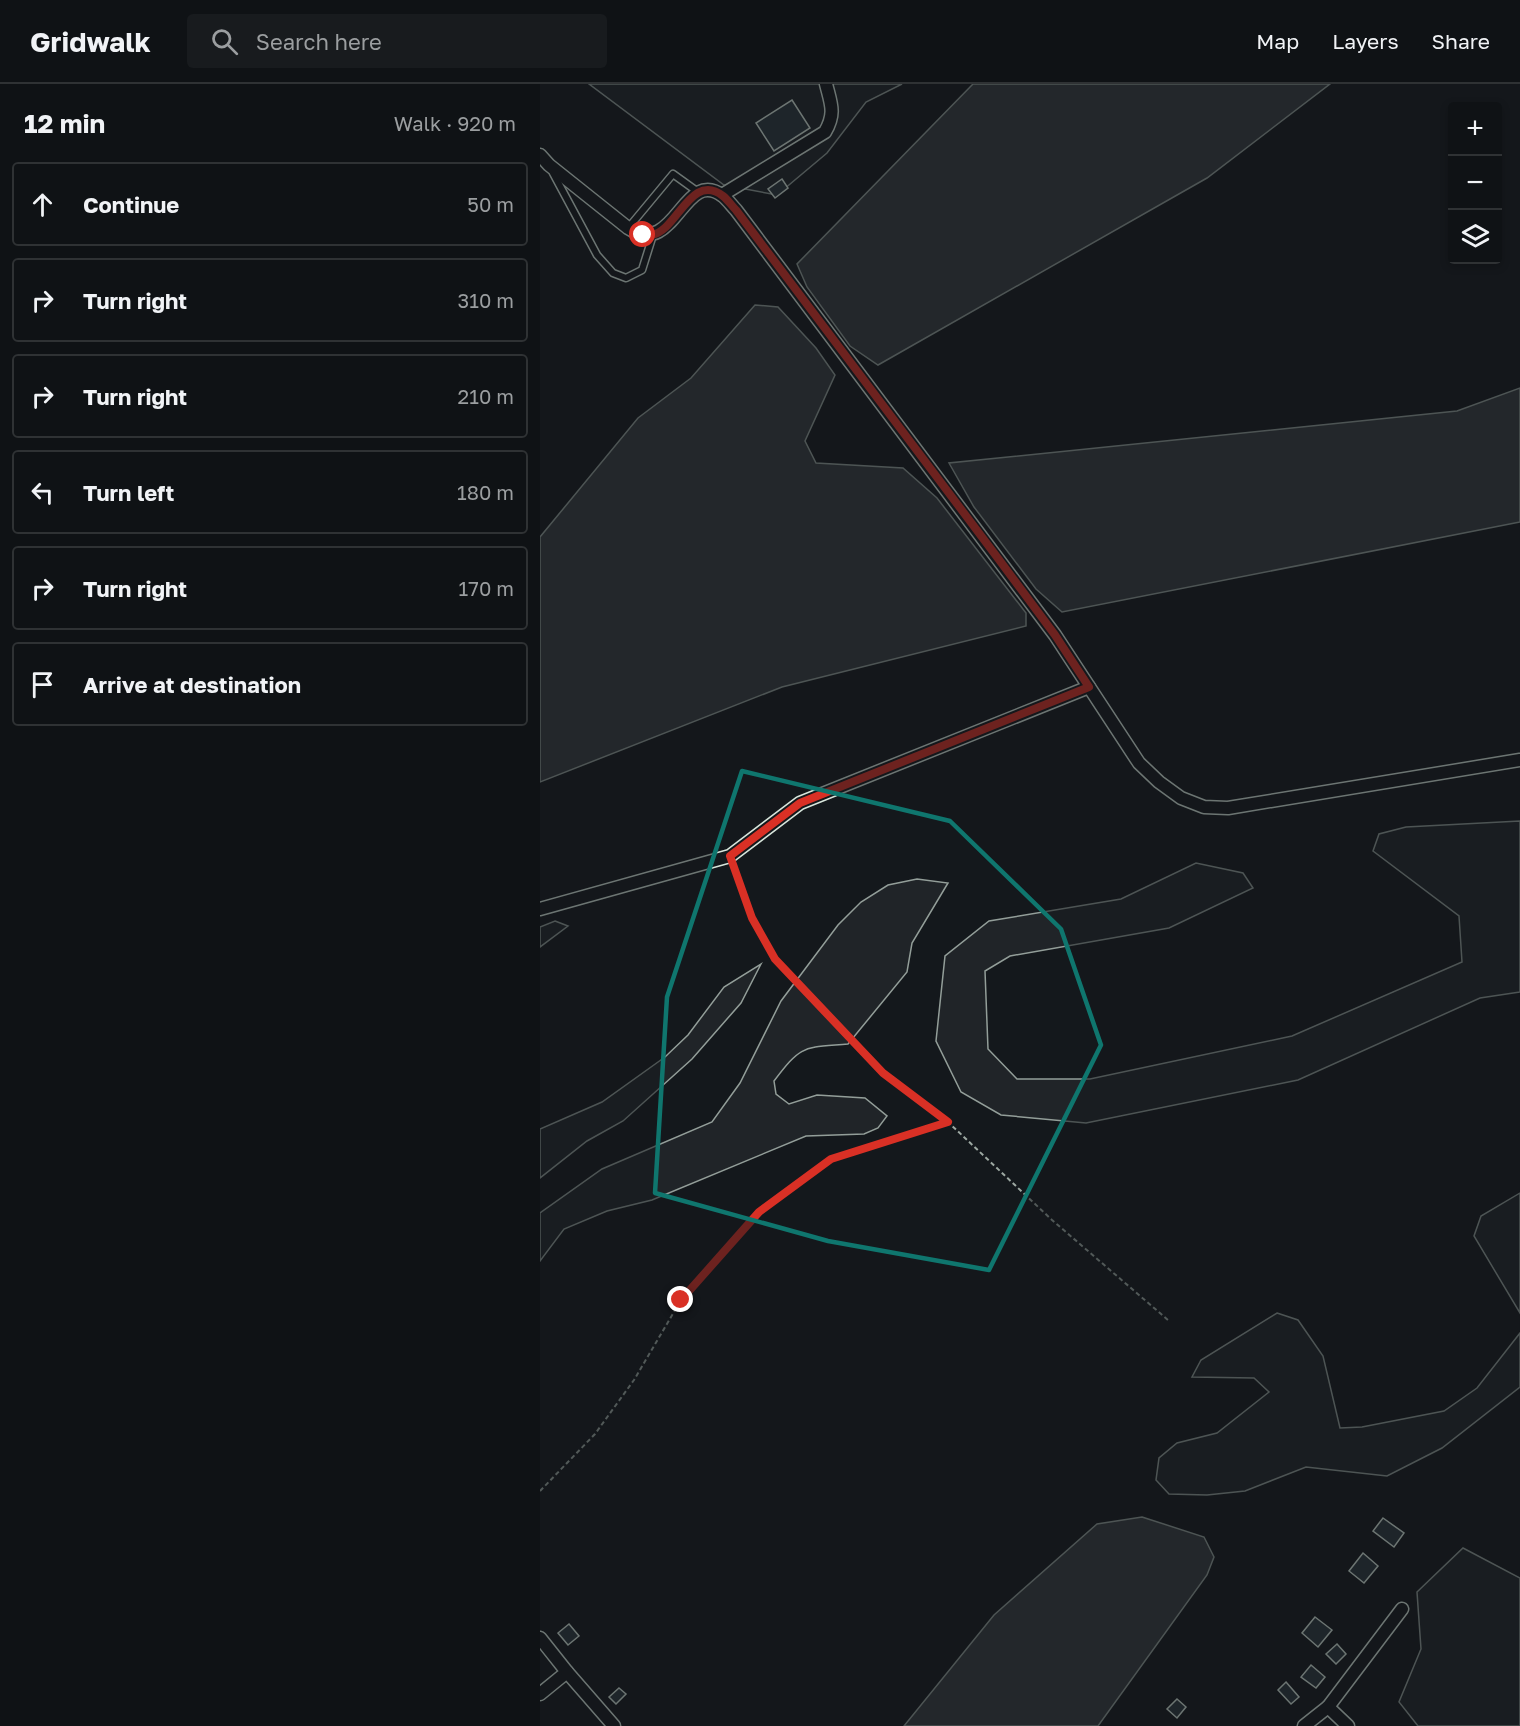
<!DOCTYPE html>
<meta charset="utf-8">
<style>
:root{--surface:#0f1215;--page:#181b1e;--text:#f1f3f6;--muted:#9b9ea0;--line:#2f3234}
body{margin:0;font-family:"Golos Text",sans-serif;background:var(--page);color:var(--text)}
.controls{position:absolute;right:18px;top:18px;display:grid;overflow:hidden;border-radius:6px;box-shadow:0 3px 9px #0003}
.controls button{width:54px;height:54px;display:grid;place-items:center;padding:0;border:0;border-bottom:2px solid var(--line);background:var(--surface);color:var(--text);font:30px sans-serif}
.stop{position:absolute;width:18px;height:18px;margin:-14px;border:4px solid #d93025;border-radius:50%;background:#fff}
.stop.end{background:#d93025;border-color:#fff;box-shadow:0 2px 6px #0008}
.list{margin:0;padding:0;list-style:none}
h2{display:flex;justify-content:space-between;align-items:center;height:78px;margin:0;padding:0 24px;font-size:26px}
h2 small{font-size:20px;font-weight:400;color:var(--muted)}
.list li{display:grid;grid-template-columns:39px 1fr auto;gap:18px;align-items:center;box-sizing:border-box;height:84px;margin:0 12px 12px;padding:0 12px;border:2px solid var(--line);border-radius:6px}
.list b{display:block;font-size:22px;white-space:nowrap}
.list em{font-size:20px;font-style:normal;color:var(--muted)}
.icon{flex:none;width:33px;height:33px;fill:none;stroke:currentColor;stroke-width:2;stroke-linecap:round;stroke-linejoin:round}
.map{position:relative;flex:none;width:980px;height:1642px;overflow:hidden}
header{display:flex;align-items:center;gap:36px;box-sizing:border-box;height:84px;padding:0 30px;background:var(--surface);border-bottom:2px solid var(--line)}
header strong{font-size:28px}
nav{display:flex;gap:33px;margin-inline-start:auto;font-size:21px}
.search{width:420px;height:54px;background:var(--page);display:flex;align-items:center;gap:15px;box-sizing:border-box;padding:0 21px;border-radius:6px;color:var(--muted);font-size:22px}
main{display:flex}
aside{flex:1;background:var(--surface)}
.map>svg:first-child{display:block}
</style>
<header>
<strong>Gridwalk</strong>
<div class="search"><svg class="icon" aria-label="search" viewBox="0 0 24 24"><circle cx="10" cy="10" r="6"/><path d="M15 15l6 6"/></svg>Search here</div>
<nav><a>Map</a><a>Layers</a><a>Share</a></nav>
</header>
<main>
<aside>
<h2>12 min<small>Walk · 920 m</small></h2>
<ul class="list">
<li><svg class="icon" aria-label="ahead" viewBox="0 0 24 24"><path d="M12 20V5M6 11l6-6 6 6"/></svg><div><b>Continue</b></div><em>50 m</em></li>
<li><svg class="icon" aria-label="right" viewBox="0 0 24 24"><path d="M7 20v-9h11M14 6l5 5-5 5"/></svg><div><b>Turn right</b></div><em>310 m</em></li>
<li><svg class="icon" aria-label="right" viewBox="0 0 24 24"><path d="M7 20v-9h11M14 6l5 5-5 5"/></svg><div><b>Turn right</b></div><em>210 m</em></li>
<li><svg class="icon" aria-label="left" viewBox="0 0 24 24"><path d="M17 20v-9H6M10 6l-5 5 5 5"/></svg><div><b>Turn left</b></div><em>180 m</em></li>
<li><svg class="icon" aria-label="right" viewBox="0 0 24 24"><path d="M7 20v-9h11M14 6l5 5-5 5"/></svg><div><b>Turn right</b></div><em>170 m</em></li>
<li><svg class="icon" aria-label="arrive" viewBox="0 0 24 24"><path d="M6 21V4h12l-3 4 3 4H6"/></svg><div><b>Arrive at destination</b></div></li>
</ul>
</aside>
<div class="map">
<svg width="980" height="1642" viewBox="0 0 980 1642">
<rect width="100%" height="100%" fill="#14181c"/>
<g fill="#202428" stroke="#939e99" stroke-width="1.5">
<polygon points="49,0 362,0 326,18 287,69 237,111 184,101"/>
<polygon points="980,737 980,908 940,914 758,996 546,1039 461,1031 421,1008 396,957 405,872 449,837 581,815 656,779 703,789 713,804 629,844 470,872 445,887 448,965 477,995 550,995 752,952 922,878 919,832 833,767 839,750 866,743"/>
<path d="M377,795l31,4 -36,60 -5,29 -59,72c-45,4 -46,0 -74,37l2,13 13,10 28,-9 48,3 22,18 -9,12 -14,6 -58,2 -154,64 -45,11 -43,18 -24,32v-48l62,-44 110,-47 28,-39 41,-82 57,-76 23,-23 27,-17z"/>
<polygon points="15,837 28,842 0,863 0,843"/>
<polygon points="221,880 201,919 152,975 83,1037 47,1057 0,1094 0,1045 62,1018 125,973 148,951 184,903"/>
<polygon points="980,1109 980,1229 934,1152 941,1132"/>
<polygon points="737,1229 758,1236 783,1272 800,1344 822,1343 904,1327 937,1304 980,1249 980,1303 902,1364 847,1392 766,1383 705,1407 667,1411 629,1410 616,1396 619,1374 637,1359 677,1349 729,1308 714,1294 652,1293 661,1276"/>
<polygon points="923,1464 980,1494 980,1642 878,1642 859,1618 881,1565 877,1508"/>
</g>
<g fill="#363b3e" stroke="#939e99" stroke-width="1.5">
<polygon points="433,0 790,0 667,94 338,281 310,262 267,203 257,180"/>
<polygon points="215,221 238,223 276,264 295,291 265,357 276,379 363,384 397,414 486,529 486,542 242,603 0,698 0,453 98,334 151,294"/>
<polygon points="980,304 980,438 522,528 496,505 434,423 409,379 917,327"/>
<polygon points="602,1433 664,1453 674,1473 667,1491 558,1642 364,1642 454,1531 557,1440"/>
</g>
<g fill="#2c363c" stroke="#d8e6dc" stroke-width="1.5">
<polygon points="252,16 270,44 234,67 216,39"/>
<polygon points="242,95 248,104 235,114 228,105"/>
<polygon points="843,1434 864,1449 854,1463 833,1447"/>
<polygon points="823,1469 838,1482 824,1499 809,1487"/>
<polygon points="775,1533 792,1546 778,1563 762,1549"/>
<polygon points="29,1540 39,1552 28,1561 18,1549"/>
<polygon points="797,1560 806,1570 796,1580 786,1570"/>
<polygon points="771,1581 785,1593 776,1604 761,1593"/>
<polygon points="746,1598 759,1613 751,1620 738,1606"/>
<polygon points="79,1604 86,1610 76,1620 69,1613"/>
<polygon points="637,1615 646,1623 637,1634 627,1625"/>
</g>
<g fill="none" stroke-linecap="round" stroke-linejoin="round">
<defs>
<g id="service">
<polyline points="13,89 57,171 73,189 86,194 102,186 113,151"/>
<polyline points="89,143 133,90 158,108"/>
</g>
<g id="minor">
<path d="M0,71l9,10 79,63c48,31 55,-62 95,-32 5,4 9,10 13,14l319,425 84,128 20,19 22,16 23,9 24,1 292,-48"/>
<path d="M182,111l103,-63c11,-19 6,-28 1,-48"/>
<polyline points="0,825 190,772 260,719 549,603"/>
<polyline points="0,1554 27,1588 0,1610"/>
<polyline points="27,1588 74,1642"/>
<polyline points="764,1642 788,1623"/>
<polyline points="808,1642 788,1623 862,1525"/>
</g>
</defs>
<use href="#service" stroke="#d8e6dc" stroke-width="9"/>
<use href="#minor" stroke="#d8e6dc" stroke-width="15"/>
<g stroke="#9da8a2" stroke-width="2" stroke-dasharray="4.5 3" stroke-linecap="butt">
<polyline points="194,784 212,834 235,875 343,989 408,1038 512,1136 628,1236"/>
<polyline points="0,1407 55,1350 94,1296 141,1216 220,1128 291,1075 408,1038"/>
</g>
<use href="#service" stroke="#14181c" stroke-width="6"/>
<use href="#minor" stroke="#14181c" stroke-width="12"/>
</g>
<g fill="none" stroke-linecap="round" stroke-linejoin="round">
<path stroke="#d93025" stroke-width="8" d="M103,151c3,0 6,1 9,0 25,-4 39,-64 71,-39 5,4 9,10 13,14l264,351 55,74 34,52 -289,116 -70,53 22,62 23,41 108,114 65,49 -117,37 -72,53 -78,88"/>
</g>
<path d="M0 0H980V1642H0ZM202,687l208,50 111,108 40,116 -112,225 -161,-29 -173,-48 12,-196z" fill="#14181c" fill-opacity=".55" fill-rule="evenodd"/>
<path fill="none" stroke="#0f766e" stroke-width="4.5" stroke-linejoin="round" d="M202,687l208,50 111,108 40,116 -112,225 -161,-29 -173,-48 12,-196z"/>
</svg>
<div class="controls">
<button>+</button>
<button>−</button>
<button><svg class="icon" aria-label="layers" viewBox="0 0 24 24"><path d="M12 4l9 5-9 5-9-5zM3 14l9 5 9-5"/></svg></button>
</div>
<div class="stop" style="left:103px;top:151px"></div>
<div class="stop end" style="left:141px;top:1216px"></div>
</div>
</main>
